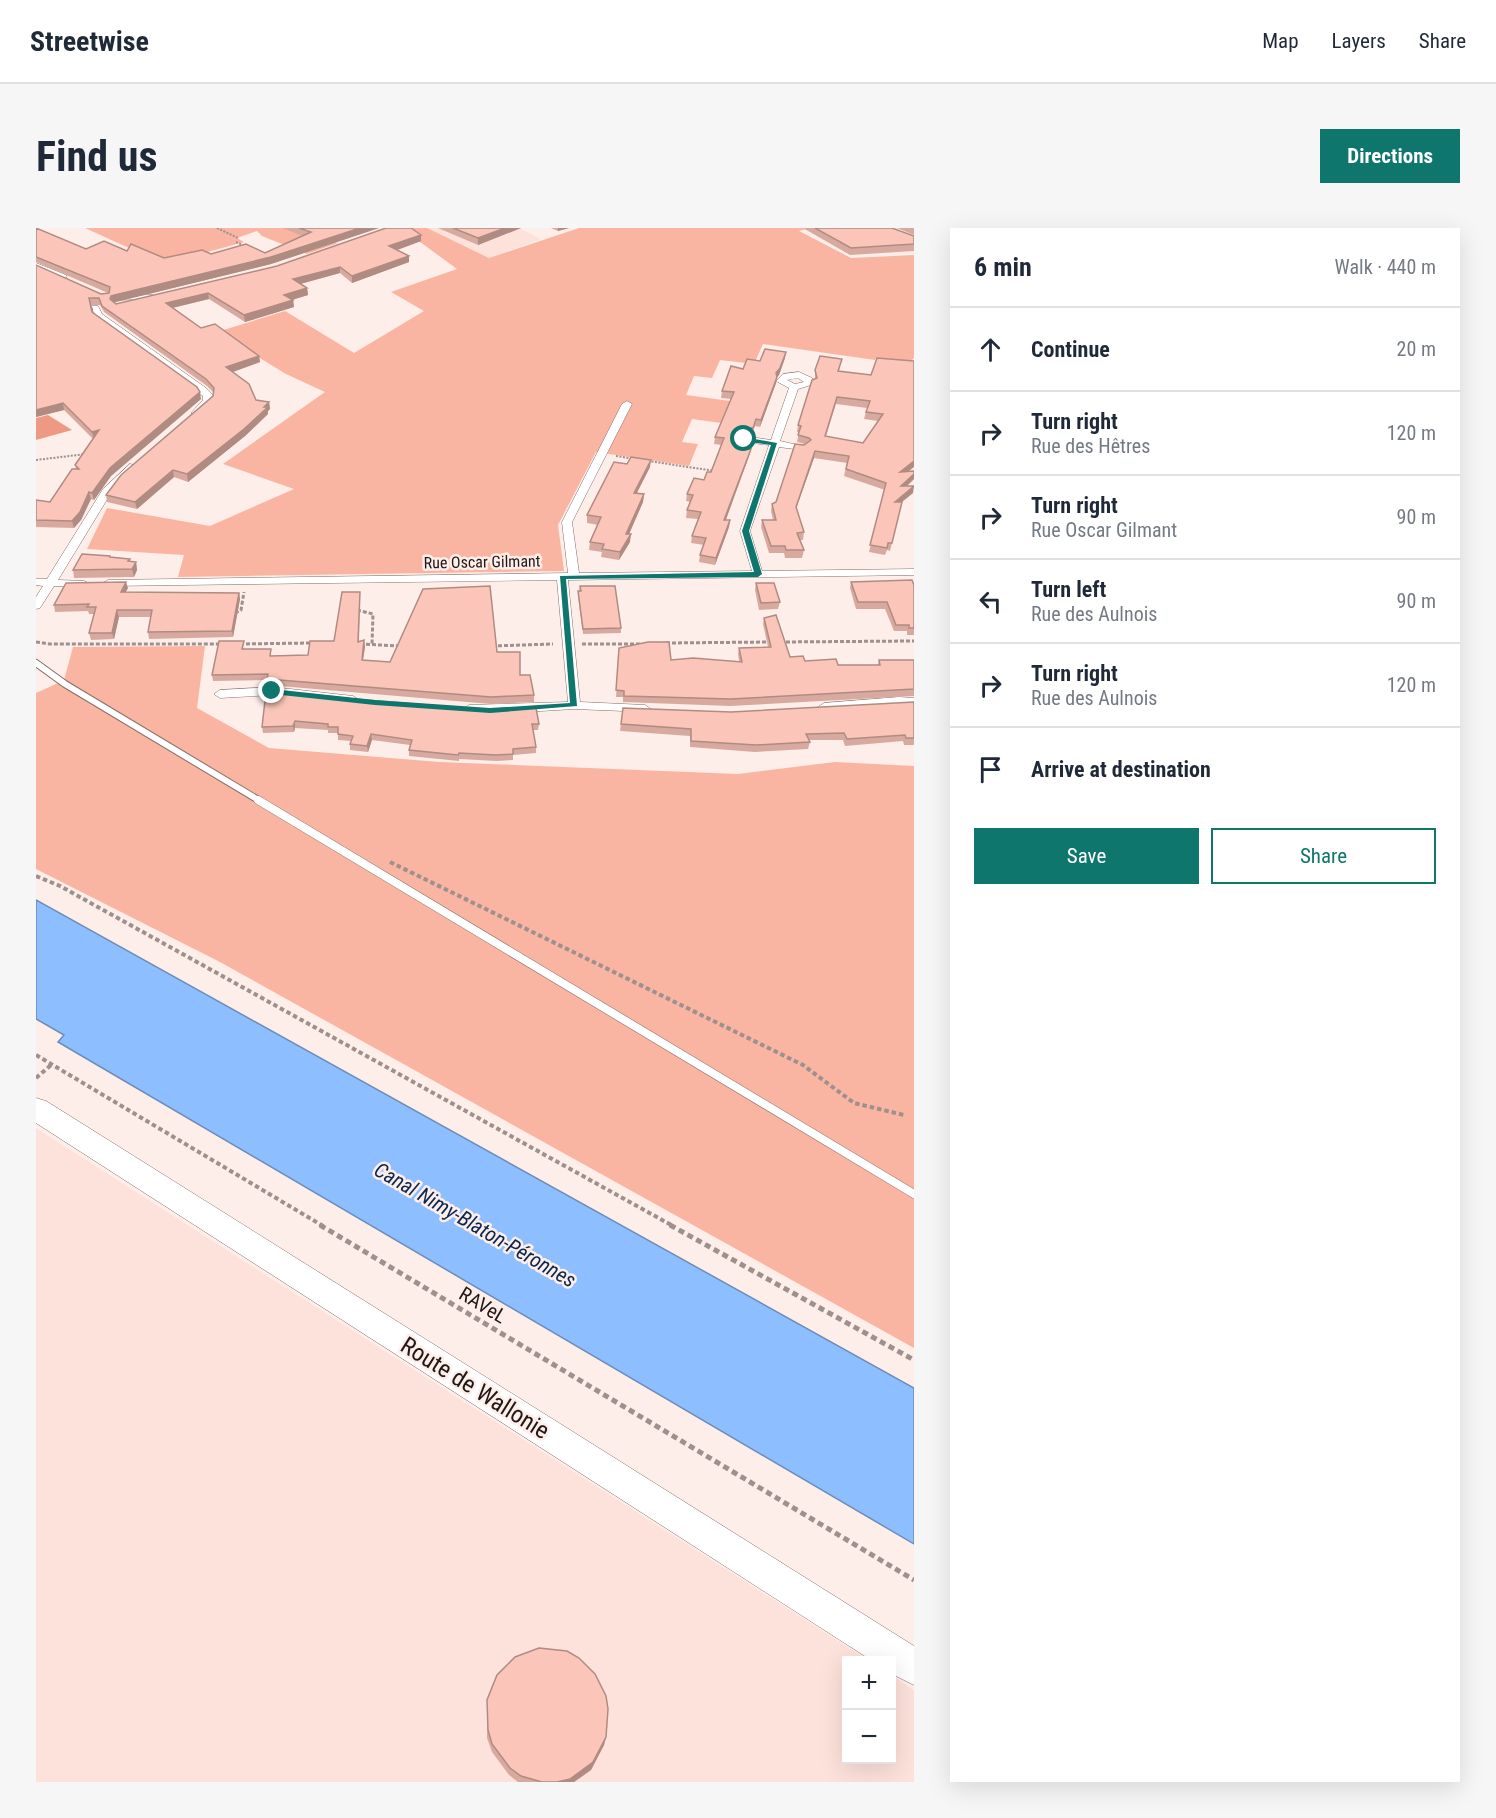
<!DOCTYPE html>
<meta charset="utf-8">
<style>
:root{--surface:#fff;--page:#f6f6f7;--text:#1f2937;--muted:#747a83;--line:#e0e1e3;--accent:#0f766e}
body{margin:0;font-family:"Roboto Condensed",sans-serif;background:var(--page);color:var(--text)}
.controls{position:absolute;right:18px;bottom:18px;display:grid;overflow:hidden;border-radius:0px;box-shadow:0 6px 24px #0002}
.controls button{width:54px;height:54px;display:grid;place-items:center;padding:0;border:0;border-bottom:2px solid var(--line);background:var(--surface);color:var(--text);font:30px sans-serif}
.stop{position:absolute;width:18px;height:18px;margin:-14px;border:4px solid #0f766e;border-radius:50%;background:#fff}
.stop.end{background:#0f766e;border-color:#fff;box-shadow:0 2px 6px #0008}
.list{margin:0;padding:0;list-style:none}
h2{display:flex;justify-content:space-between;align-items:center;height:78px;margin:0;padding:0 24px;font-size:26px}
h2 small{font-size:20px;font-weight:400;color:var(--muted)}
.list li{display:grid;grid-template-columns:39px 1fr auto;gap:18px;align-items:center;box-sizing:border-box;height:84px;padding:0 24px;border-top:2px solid var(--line)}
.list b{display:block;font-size:22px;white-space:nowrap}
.list p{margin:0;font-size:20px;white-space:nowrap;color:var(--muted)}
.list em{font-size:20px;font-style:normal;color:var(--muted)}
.actions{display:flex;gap:12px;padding:18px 24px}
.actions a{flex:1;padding:14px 0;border:2px solid var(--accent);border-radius:0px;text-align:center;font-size:21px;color:var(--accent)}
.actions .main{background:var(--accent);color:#fff}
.icon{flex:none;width:33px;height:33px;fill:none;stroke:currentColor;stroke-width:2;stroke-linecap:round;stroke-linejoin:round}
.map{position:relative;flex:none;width:878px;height:1554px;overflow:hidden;border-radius:0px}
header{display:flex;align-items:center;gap:36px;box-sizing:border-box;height:84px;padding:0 30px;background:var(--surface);border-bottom:2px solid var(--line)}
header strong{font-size:28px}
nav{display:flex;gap:33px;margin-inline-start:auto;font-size:21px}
.intro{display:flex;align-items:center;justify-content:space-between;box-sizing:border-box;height:144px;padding:0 36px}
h1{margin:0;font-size:42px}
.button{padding:15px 27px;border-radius:0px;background:var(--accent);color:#fff;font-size:21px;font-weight:700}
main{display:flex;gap:36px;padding:0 36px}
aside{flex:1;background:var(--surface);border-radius:0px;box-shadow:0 6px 24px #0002}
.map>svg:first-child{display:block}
</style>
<header>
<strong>Streetwise</strong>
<nav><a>Map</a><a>Layers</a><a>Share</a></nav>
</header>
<div class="intro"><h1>Find us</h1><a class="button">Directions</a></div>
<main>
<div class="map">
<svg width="878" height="1554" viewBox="0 0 878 1554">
<rect width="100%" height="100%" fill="#feeeea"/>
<g fill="#fde2db">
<polygon points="391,0 483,0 505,11 453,30"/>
<polygon points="0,900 832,1432 810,1432 810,1532 856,1532 856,1448 878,1462 878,1554 0,1554"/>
</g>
<g fill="#fab4a2">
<polygon points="49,0 261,0 302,15 271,26 226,8 221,3 201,10 208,14 128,36"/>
<polygon points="365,0 391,0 453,30 543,0 767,0 770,1 763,3 815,30 878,27 878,130 874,134 840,130 839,132 727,116 718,136 684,132 676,150 658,148 650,167 694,173 685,195 656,191 646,214 662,216 653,238 560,224 522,297 528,343 142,349 148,327 51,321 71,280 174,298 258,261 187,236 289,164 250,146 181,104 249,83 318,125 388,83 355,64 421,41"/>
<polygon points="169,418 161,480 233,520 403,534 702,546 799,534 878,538 878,1120 184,734 0,641 0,465 22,455 313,630 336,639 342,639 28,452 37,419"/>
</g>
<polygon fill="#ee9984" points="12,187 36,202 0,212 0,190"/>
<polygon fill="#8dbeff" stroke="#6c8cb9" stroke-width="1.5" points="0,672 878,1160 878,1316 22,814 28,807 0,791"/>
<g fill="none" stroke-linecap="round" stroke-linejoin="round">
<defs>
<polyline id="service-far1" points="0,435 29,456 224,573"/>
<polyline id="service" points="222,572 878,966"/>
<g id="minor">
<polygon points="0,35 30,47 31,49 24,51 0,40"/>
<polygon points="114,67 117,67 117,71 78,72 74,70 78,68"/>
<polygon points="56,78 62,78 66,86 170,160 177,167 177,173 162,188 156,188 156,184 167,172 167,168 59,89"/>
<path d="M763,144l13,6 2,6 -16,5 -18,52 27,6 -5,3 -23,-3 -29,84 12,40 152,-2v6l-346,5 12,122 65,3 6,4 -2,3 -75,-3 -83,5 -26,-2 -2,-3 6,-4 99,-3 -11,-122 -449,6 -5,-3 5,-3 460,-7 -6,-51 60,-118 5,-3 5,3 -60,118 7,51 173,-2 -12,-40 29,-86 -25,-3 -5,-3 5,-3 27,4 18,-52 -13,-7 7,-7zM762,150l6,4 -9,2 -8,-4z"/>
<polygon points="94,236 102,238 75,265 22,352 48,353 54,356 48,359 18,358 4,380 0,381 0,369 7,358 0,357 0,351 11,351 67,261"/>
<polygon points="236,459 317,468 323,472 317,476 236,467 184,470 178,466 184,462"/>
<polygon points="863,469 878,470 878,478 863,477 788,483 782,479 788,475"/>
</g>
<polygon id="primary" points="0,870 10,873 878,1418 878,1457 856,1446 856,1432 835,1432 0,895"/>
</defs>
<use href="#service-far1" stroke="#836d67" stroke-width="8"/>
<use href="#service" stroke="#836d67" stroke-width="9"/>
<use href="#minor" stroke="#836d67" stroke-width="1"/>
<use href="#primary" stroke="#836d67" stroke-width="1"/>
<g stroke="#9d908d" stroke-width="2" stroke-dasharray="2 1.5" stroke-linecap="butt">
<polyline points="181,0 202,10"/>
<polyline points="200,14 211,19"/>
<polyline points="580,228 599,231"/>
<polyline points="0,232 50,226"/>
<polyline points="612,233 679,243"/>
</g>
<g stroke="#9d908d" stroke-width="3" stroke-dasharray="4 2" stroke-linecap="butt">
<polyline points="321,382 337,386 336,417"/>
<polyline points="199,385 205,382 208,364"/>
<polyline points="0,414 14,416 188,416"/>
<polyline points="744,414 878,413"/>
<polyline points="630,415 733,414"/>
<polyline points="204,416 277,415"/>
<polyline points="324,416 364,418"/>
<polyline points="546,416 604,416"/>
<polyline points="456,418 517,416"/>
</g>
<g stroke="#9d908d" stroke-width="4" stroke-dasharray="4.5 3" stroke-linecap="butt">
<polyline points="354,634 767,837 818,875 868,887"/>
<polyline points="0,648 24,658 637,998"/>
<polyline points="0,827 287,998"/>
<polyline points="0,850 15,837"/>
</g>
<g stroke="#9d908d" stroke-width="5" stroke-dasharray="6 4" stroke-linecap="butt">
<polyline points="284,997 878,1352"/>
<polyline points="634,997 878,1132"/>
</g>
<use href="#service-far1" stroke="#fff" stroke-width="6"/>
<use href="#service" stroke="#fff" stroke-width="8"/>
<use href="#minor" fill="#fff" fill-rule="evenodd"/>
<use href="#primary" fill="#fff" fill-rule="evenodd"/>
</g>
<g fill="#d8aa9f" fill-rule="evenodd">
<polygon points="0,0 50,21 91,23 128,30 175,26 229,25 267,8 246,0 343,0 235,36 79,74 80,76 385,7 385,13 361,22 373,34 316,55 304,45 264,56 271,60 272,67 256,72 257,72 258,79 209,94 173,71 137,80 165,100 223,128 224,134 197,144 220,172 233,174 234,181 232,183 232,186 209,208 152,254 138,249 101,281 71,274 70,267 177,168 178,165 171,158 68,84 64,77 54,77 56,84 165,171 75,248 58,272 55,271 45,292 38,300 0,299 0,272 14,274 40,241 39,237 57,211 28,182 0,189 0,37 65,66 72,65 0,34"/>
<polygon points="402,0 485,0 442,17"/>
<polygon points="515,0 533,0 522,3"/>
<polygon points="767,0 856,0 878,8 878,23 814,27"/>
<polygon points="861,0 878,0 878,7"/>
<polygon points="749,130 743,147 741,149 740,155 724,199 719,198 716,207 707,206 706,207 708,209 714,210 711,221 713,228 689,292 694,292 693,299 679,337 663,334 664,327 668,317 655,315 656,308 662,291 650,290 651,282 655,274 650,273 651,266 668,252 675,244 686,217 678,216 679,209 695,171 685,170 686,163 707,141 724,133"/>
<path d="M804,138l-1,5 32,4 37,96 6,8 -7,7 6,7 -11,9 -12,49 -3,-1 -2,5 -16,-3 16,-62 -41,-14 3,-13 -33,-5 -18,51 8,23 -1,8h-3l4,10 -2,8h-17l-1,-5h-15l-8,-26 1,-7h11l-2,-9 1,-7 4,-2 29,-58 -8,-2 2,-10h-2l1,-7 17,-46v-9zM800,176l31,4 -3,11 14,2 -15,22 -37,-7z"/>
<polygon points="614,239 601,265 608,266 607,274 593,306 594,314 583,332 565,329 566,324 553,322 554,314 562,297 551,295 551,287"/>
<polygon points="75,329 94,331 94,333 100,334 101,342 98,349 38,350 37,342"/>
<polygon points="815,354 878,357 878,407 871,407 871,403 858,403 849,381 820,381 814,360"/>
<polygon points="720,355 744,374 742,381 723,382 719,362"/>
<polygon points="544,358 585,400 585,405 547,406 542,368"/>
<polygon points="92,360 89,364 203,365 204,371 197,409 113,411 112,404 115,389 83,389 78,411 55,412 53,405 58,386 53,386 52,383 19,384 18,377"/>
<polygon points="324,364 323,413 328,412 329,419 327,432 354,434 461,424 484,447 498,467 498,474 455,476 232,457 231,452 177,453 176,447 209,419 208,421 236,428 272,427 298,413"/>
<polygon points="728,390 754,429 769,433 802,437 842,437 843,432 878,432 878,468 694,478 587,474 587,469 580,469 583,420 635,432 703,433 702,426 703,420 732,419 727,396"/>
<polygon points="230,464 503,496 502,502 497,502 500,519 500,525 477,527 477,532 460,533 423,531 423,533 373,528 373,522 374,517 336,512 332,524 314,522 314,516 315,513 302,512 302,505 292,505 292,502 259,500 258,504 227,505 226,499"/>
<polygon points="878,474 878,517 868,517 867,513 809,518 807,512 773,512 774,514 772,521 719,524 654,519 654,508 584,503 587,480 695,484"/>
<polygon points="451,1472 570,1509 568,1517 555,1542 538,1554 482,1554 473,1547 456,1524 451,1510"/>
</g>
<g fill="#b08b82">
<polygon points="324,0 343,0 235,36 76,75 74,71 75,68"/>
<polygon points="469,0 485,0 442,17 442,10"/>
<polygon points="522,0 533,0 522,3"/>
<polygon points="385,7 385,13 353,25 353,18"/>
<polygon points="373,28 373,34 316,55 316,48"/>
<polygon points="304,39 304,45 257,58 257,51"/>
<polygon points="271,60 272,67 249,74 248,67"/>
<polygon points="172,65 173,71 131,81 130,75"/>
<polygon points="257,72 258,79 209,94 208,87"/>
<polygon points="750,124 749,130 743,147 741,149 740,155 724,199 725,192 740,145"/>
<polygon points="223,128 224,134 191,146 190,139"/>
<polygon points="164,164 165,171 75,248 58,272 56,265 74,240"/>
<polygon points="233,174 234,181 232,183 232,186 209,208 152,254 151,246"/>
<polygon points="27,175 28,182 0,189 0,182"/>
<polygon points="708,199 707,206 701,210 702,203"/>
<polygon points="63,202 58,211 56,204"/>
<polygon points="715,221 713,228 687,300 688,292"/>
<polygon points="779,223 778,230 758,286 760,279"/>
<polygon points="615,232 614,239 597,272 598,265"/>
<polygon points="878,233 878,239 863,251 864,244"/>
<polygon points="137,242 138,249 101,281 99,274"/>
<polygon points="878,246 878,251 863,265 865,258"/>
<polygon points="878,258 877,265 857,281 859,274"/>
<polygon points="53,264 55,271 45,292 38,300 36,293"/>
<polygon points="608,266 607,274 590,313 590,306"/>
<polygon points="694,292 693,299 679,337 680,330"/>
<polygon points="595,306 594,314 583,332 584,324"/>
<polygon points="100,334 101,342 98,349 96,341"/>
<polygon points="90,354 92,360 86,371 85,364"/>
<polygon points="203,365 204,371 197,409 196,403"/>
<polygon points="81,382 83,389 78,411 76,405"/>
<polygon points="328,412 329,419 326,438 326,432"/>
<polygon points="259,493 259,500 258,504 257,498"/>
<polygon points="335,506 336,512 332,524 331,518"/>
<polygon points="570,1509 568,1517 555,1542 538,1554 521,1554"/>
</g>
<g fill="#fbc6b9" stroke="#b08b82" stroke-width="1.5" fill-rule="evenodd">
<polygon points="0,0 50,21 68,13 91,23 95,16 128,30 166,22 175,26 210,16 229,25 275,4 263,0 324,0 235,29 75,68 74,71 80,76 241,38 350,0 375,0 385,7 353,18 373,28 316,48 304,39 257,51 271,60 248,67 257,72 208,87 172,65 130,75 165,100 179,96 223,128 190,139 213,156 220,172 233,174 228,179 232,179 208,201 151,246 137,242 99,274 70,267 85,247 177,168 178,160 170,151 66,78 63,70 53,70 56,84 161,159 164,164 74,240 56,265 53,264 44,284 36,293 0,292 0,272 14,274 36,241 43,241 39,237 63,202 56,204 27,175 0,182 0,37 65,66 73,65 74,59 0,29"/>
<polygon points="417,0 469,0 442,10"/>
<polygon points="779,0 856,0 878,8 878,16 815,20"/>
<polygon points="729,121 750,124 744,140 740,145 741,149 725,192 720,191 717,200 708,199 702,203 708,209 714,210 710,221 715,221 688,292 694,292 680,330 664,327 670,310 656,308 665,284 651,282 657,267 651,266 658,250 668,252 671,244 675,244 688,210 679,209 698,164 686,163 695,138 707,141 711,131 724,133"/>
<path d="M784,128l22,3 -4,12 33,4 6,-17 37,3v100l-14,11 14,-1v3l-13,12h13l-19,16h7l-10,41h-4l-1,5 -17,-3 16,-62 -40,-14 3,-13 -34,-5 -19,56 8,25 -7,1 7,17h-18l-1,-4h-14l-9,-26h14l-4,-16 4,-2 19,-58 9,1 7,-5 -2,-2 -11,-3 3,-9 -3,-1 14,-45 5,-2 -2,-8zM801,169l33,4 -4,11 17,2 -20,29 -38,-7z"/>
<polygon points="595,229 615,232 598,265 608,266 590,306 595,306 584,324 566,321 568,316 554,314 565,289 551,287 578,234 591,236"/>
<polygon points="46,326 74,328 74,329 94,331 92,333 100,334 96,341 37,342"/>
<polygon points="876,352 878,357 878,400 873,400 873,397 860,397 851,374 822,374 815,354"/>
<polygon points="90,354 85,364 203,365 196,403 112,404 116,382 81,382 76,405 53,405 60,379 51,379 53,376 18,377 30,355"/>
<polygon points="720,355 738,355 744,374 725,375"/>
<polygon points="454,358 461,424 484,424 484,447 494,447 498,467 455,469 231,451 232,446 176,447 183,413 208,413 206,421 235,421 234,428 272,427 274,413 298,413 306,364 324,364 322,414 328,412 326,432 354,434 387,361"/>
<polygon points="544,358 579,358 585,400 547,401 542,363 545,363"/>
<polygon points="740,387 754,429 767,428 769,433 800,431 802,437 844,437 843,432 878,432 878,461 695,471 588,468 588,463 580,462 583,420 612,414 633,414 635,432 657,430 706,434 703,420 735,419 728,390"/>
<polygon points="230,464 455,482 500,480 503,496 496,496 500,519 477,521 477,526 460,527 423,525 422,527 373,522 376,512 335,506 331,518 314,516 317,508 302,506 302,499 292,499 292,496 259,493 257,498 226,499"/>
<polygon points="878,474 878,510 870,510 869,507 811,511 808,505 770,506 774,514 720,517 655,513 655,501 585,496 587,480 695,484"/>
<polygon points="503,1420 531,1423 543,1430 559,1446 570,1468 572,1481 570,1509 557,1534 534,1551 521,1554 506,1554 485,1548 474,1540 456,1516 452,1502 451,1472 461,1447 479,1429"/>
</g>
<polygon fill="#0f766e" points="708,209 741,215 713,303 726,346 722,349 530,351 541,478 454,485 339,477 236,466 232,463 236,461 339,472 454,480 534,475 524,348 718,344 706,303 735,217 706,213"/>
<g text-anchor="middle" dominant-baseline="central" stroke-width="5" stroke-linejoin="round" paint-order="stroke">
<g font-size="16" fill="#201715" stroke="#feeeea">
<text transform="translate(446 334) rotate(-1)">Rue Oscar Gilmant</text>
</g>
<g font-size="20" fill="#201715" stroke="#feeeea">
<text transform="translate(447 1077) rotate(31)">RAVeL</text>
</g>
<g font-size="21" font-style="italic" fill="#082850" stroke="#feeeea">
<text transform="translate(439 997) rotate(30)">Canal Nimy-Blaton-Péronnes</text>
</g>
<g font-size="24" fill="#201715" stroke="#feeeea">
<text transform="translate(439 1160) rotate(32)">Route de Wallonie</text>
</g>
</g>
</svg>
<div class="controls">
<button>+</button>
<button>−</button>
</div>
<div class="stop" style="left:708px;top:211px"></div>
<div class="stop end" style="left:236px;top:463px"></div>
</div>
<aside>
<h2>6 min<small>Walk · 440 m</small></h2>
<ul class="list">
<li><svg class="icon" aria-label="ahead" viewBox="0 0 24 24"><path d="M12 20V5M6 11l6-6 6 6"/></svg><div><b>Continue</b></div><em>20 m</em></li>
<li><svg class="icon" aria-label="right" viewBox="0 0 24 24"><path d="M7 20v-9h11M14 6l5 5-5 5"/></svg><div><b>Turn right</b><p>Rue des Hêtres</p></div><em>120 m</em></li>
<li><svg class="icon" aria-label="right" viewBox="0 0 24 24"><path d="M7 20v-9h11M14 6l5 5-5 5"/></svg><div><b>Turn right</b><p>Rue Oscar Gilmant</p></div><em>90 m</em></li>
<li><svg class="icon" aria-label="left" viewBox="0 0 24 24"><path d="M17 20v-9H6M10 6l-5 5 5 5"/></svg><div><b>Turn left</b><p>Rue des Aulnois</p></div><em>90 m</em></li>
<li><svg class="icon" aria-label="right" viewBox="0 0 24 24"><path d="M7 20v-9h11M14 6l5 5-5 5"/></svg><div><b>Turn right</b><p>Rue des Aulnois</p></div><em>120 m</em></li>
<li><svg class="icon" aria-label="arrive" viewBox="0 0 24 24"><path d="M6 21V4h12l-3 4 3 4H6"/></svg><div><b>Arrive at destination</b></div></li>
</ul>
<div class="actions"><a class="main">Save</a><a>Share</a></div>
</aside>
</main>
